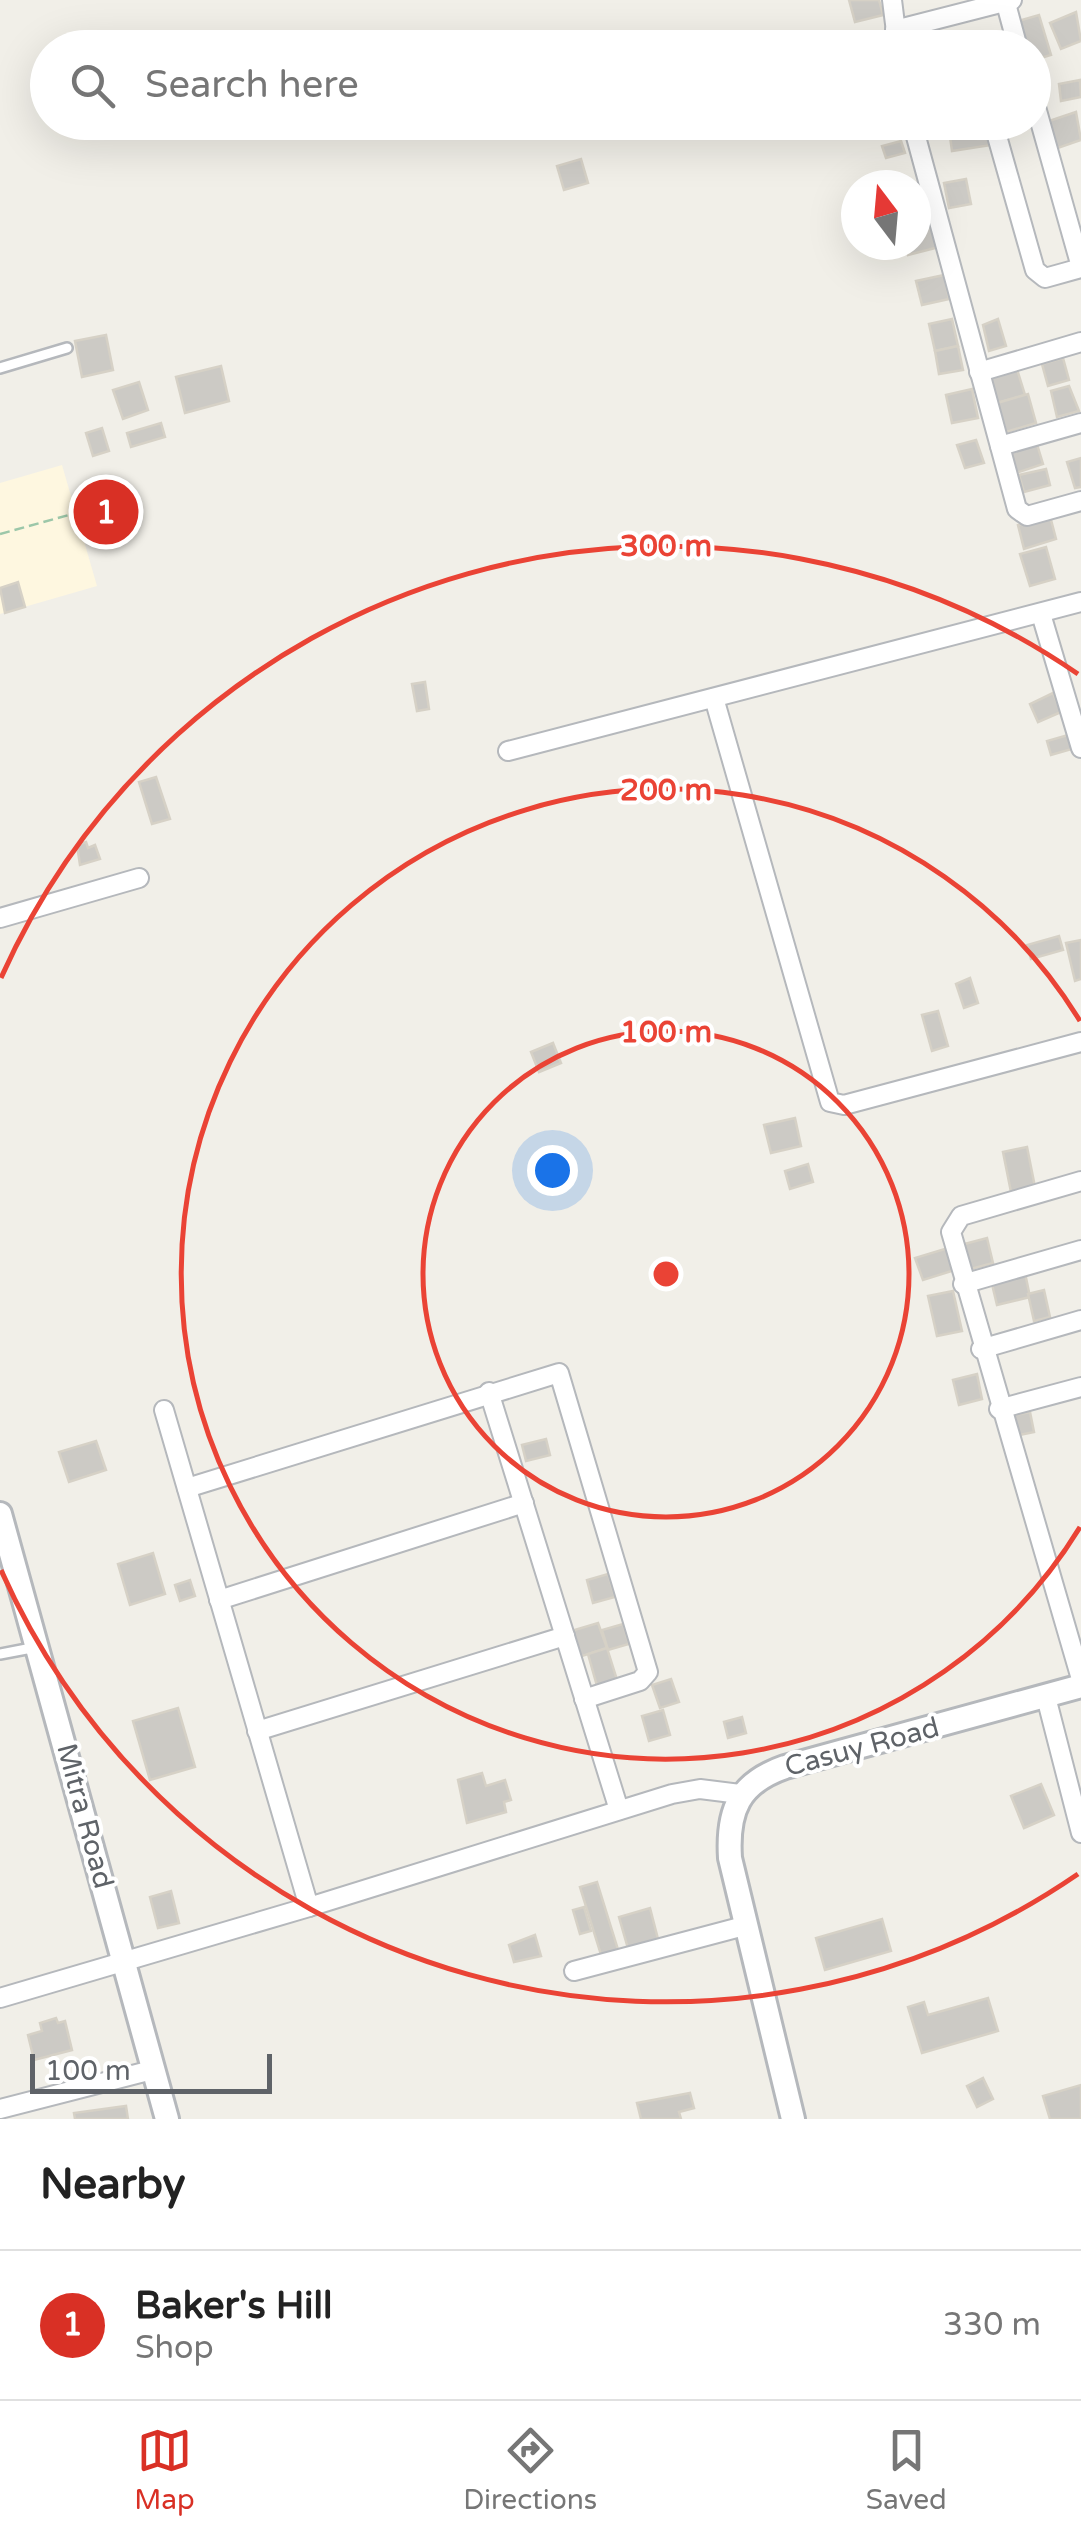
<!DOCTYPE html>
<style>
:root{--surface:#fff;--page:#f2f2f2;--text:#222;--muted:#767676;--line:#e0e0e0;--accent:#d93025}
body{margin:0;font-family:"Varela Round",sans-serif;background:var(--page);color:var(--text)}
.compass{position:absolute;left:841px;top:170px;width:90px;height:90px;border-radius:50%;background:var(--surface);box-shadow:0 10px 40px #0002;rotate:344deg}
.scale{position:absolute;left:30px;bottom:25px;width:242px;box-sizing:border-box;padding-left:10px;border:5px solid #5f6368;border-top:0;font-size:28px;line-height:35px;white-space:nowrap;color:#5f6368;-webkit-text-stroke:8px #fff;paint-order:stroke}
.you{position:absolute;left:552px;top:1170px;width:35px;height:35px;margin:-25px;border:8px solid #fff;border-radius:50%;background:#1a73e8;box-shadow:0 0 0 15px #1a73e833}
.badge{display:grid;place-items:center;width:65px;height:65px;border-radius:50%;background:var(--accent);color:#fff;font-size:32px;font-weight:700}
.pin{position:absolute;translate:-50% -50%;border:5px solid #fff;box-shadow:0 2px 10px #0006}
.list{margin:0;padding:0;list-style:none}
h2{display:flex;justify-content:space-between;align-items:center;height:130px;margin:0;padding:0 40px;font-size:42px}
h2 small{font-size:32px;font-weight:400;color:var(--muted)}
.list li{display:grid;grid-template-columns:65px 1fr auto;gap:30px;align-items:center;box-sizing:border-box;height:150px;padding:0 40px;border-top:2px solid var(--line)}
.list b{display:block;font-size:38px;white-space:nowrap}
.list p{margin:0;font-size:32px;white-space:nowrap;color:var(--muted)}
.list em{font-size:32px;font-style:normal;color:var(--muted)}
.icon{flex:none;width:55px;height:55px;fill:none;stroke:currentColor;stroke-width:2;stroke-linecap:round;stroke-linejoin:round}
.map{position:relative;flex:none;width:1081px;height:2119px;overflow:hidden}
.search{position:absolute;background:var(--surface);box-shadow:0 10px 40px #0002;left:30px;right:30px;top:30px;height:110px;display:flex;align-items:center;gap:25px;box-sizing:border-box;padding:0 35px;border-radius:55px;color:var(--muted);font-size:38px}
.sheet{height:280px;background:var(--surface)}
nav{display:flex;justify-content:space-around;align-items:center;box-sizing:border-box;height:140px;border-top:2px solid var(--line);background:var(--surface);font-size:28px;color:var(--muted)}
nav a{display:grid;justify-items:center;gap:5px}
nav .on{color:var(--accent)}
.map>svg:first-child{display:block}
</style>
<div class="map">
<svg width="1081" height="2119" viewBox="0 0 1081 2119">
<rect width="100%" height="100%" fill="#f1efe8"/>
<polygon fill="#fef7e0" points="62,465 97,586 0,614 0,483"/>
<g fill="#cccac5" stroke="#d6d1c6" stroke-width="2.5">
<polygon points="849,0 879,0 883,15 855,22"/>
<polygon points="1076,12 1081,41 1061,49 1050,23"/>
<polygon points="1039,15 1051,55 1034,60 1034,48 1026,48 1018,21"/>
<polygon points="935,23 943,48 907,48 903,33"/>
<polygon points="1080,80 1081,97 1061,101 1059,84"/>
<polygon points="1076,112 1081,140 1055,149 1046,122"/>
<polygon points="948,122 987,122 991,145 952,151"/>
<polygon points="901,141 905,153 886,158 882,146"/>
<polygon points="581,159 588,183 564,190 557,166"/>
<polygon points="966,179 971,204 949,208 944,183"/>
<polygon points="924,197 932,225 916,230 916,200"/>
<polygon points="934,226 939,247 908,255 905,245 916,245 916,230"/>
<polygon points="944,275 949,299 922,305 916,281"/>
<polygon points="952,319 958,346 935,351 929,324"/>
<polygon points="998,319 1006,346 989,351 983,325"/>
<polygon points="106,335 113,370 82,377 75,341"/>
<polygon points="958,346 963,370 939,374 935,351"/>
<polygon points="1063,358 1069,380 1048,386 1042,364"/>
<polygon points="221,366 229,401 185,413 176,377"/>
<polygon points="1016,366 1025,395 997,403 989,374"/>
<polygon points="139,382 148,410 123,419 113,390"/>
<polygon points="1069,386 1079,411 1057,417 1051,391"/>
<polygon points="972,389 978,418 952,423 946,395"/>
<polygon points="1028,394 1036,423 1006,432 997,403"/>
<polygon points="161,423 165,437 131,447 127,433"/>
<polygon points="102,428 109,451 93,456 86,433"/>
<polygon points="976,440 984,463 965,468 957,445"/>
<polygon points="1036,441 1043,464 1013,474 1005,451"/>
<polygon points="1081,458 1081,487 1075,488 1067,462"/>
<polygon points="1046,469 1050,485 1024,492 1019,475"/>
<polygon points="1050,516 1056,539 1024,549 1018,525"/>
<polygon points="1046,547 1055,579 1030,586 1020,554"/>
<polygon points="18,582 25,607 5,613 0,588"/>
<polygon points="425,682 429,709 417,711 412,684"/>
<polygon points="1053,693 1061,712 1038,722 1030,704"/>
<polygon points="1068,735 1072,749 1051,755 1047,741"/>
<polygon points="156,777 170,819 152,824 139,782"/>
<polygon points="86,842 88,848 95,845 100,859 80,865 77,845"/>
<polygon points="1059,936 1063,950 1031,959 1027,945"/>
<polygon points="1081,940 1081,979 1075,981 1066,943"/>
<polygon points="970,978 978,1003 964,1008 956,984"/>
<polygon points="938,1011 948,1046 932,1051 922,1015"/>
<polygon points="553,1043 561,1063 539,1072 531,1052"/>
<polygon points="795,1118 801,1146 771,1153 764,1125"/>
<polygon points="1027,1147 1035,1187 1011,1192 1003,1152"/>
<polygon points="808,1164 813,1182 790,1189 785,1171"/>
<polygon points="987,1238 993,1263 967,1270 961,1245"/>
<polygon points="948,1248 955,1270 923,1280 915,1258"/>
<polygon points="1025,1273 1030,1297 997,1305 991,1280"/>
<polygon points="1044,1290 1050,1317 1034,1321 1028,1294"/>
<polygon points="953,1291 962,1331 937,1336 928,1296"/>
<polygon points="977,1374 982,1399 959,1405 953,1380"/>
<polygon points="1030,1412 1034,1432 1015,1436 1010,1416"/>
<polygon points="546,1439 550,1455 526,1461 522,1445"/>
<polygon points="96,1441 106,1470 69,1482 59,1452"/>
<polygon points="153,1553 165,1594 130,1605 118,1564"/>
<polygon points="608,1574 615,1597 593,1603 587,1580"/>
<polygon points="190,1580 195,1596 180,1601 175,1585"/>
<polygon points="598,1623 607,1648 579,1657 571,1631"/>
<polygon points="623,1624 629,1644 608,1650 602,1630"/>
<polygon points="607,1648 617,1680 597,1686 588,1654"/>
<polygon points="671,1679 679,1702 660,1708 652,1685"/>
<polygon points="178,1708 195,1767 150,1780 133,1721"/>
<polygon points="663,1710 670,1735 649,1741 642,1716"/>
<polygon points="742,1717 746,1733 728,1738 724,1722"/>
<polygon points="482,1773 486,1786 505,1780 511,1800 504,1802 506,1812 467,1823 458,1780"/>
<polygon points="1041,1784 1054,1815 1024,1828 1011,1796"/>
<polygon points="597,1882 619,1953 602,1958 580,1887"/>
<polygon points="171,1891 179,1923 158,1928 150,1897"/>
<polygon points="584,1907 591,1931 580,1934 573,1910"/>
<polygon points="650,1908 659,1943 629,1952 619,1917"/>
<polygon points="882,1919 891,1951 825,1970 816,1938"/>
<polygon points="535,1935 541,1956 514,1962 509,1945"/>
<polygon points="988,1998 998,2031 922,2053 908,2007 924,2002 928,2015"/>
<polygon points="56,2018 58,2023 65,2021 72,2050 34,2060 28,2035 42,2031 40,2023"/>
<polygon points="983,2078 993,2099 977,2107 967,2086"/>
<polygon points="1081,2085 1081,2119 1050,2119 1043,2096"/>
<polygon points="690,2093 694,2108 679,2112 681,2119 641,2119 637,2103"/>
<polygon points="126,2106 128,2119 75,2119 74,2113"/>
</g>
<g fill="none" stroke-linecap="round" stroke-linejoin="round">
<defs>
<g id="service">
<polyline points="0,368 67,348"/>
<polyline points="0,1654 37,1647"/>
</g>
<g id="minor">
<polyline points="892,0 898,48"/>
<polyline points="1005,0 1018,48"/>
<polyline points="895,30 1012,0"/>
<polyline points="1034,100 1081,267"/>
<polyline points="912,122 1017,509 1027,516 1081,501"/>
<polyline points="993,122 1035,270 1045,278 1081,268"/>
<polyline points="979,372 1081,342"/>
<polyline points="1000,446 1081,423"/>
<polyline points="1041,614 1081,748"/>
<polyline points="714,698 830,1102 844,1105 1081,1042"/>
<polyline points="508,751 1081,602"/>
<polyline points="0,918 139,878"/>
<polyline points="1081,1181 961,1216 951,1232 1081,1679"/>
<polyline points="963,1284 1081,1250"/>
<polyline points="981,1349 1081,1320"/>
<polyline points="489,1392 619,1810"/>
<polyline points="999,1409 1081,1387"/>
<polyline points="164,1410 309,1907 672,1794 700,1789 740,1794"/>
<polyline points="187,1488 559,1373 648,1672 640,1681 584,1699"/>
<polyline points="219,1600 524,1503"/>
<polyline points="1046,1697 1081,1833"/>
<polyline points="257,1731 565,1636"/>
<polyline points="574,1971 744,1926"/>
<polyline points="0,1998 309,1907"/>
<polyline points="0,2109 152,2070"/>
</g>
<g id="tertiary">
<polyline points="0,1514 167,2119"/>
<path d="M793,2119l-63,-261c-3,-48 9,-75 55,-91l296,-81"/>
</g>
</defs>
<use href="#service" stroke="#b5b8bc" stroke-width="14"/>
<use href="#minor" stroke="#b5b8bc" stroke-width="22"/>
<use href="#tertiary" stroke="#b5b8bc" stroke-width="28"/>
<polyline stroke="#9cc7a9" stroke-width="2.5" stroke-dasharray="10 5" stroke-linecap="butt" points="0,534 69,515 79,522 103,515"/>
<use href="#service" stroke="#fff" stroke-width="9"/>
<use href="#minor" stroke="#fff" stroke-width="18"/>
<use href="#tertiary" stroke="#fff" stroke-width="22"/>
</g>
<g fill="none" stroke="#ea4335" stroke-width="5">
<circle cx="666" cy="1274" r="243"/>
<path d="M1080 1527A485 485 0 1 1 1080 1021"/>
<path d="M1078 1874A728 728 0 0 1 1 1570M1 978A728 728 0 0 1 1078 674"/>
</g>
<g text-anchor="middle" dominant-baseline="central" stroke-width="8" stroke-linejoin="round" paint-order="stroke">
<g font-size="28" fill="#5f6368" stroke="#fff">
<text transform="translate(862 1747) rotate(-15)">Casuy Road</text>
<text transform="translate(85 1816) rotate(75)">Mitra Road</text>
</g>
</g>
<circle cx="666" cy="1274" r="15" fill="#ea4335" stroke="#fff" stroke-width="5"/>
<g font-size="30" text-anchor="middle" font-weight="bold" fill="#ea4335" stroke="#fff" stroke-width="8" stroke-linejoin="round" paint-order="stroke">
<text x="666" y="556">300 m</text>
<text x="666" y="800">200 m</text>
<text x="666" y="1042">100 m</text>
</g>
</svg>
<svg class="compass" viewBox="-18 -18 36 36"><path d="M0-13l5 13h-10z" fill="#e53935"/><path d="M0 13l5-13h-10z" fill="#767676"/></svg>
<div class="scale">100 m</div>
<div class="you"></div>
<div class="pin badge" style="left:106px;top:512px">1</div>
<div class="search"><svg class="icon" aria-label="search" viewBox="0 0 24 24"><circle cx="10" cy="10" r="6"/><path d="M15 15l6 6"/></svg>Search here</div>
</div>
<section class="sheet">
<h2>Nearby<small></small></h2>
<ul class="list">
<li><span class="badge">1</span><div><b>Baker's Hill</b><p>Shop</p></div><em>330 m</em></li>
</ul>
</section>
<nav>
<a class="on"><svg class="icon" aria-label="map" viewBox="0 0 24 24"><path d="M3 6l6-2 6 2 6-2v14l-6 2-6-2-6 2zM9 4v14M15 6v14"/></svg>Map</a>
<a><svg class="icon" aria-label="directions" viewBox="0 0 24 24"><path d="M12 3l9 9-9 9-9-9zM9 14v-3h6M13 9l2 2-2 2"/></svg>Directions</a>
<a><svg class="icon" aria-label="saved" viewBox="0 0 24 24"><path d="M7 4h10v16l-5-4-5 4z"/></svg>Saved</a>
</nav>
